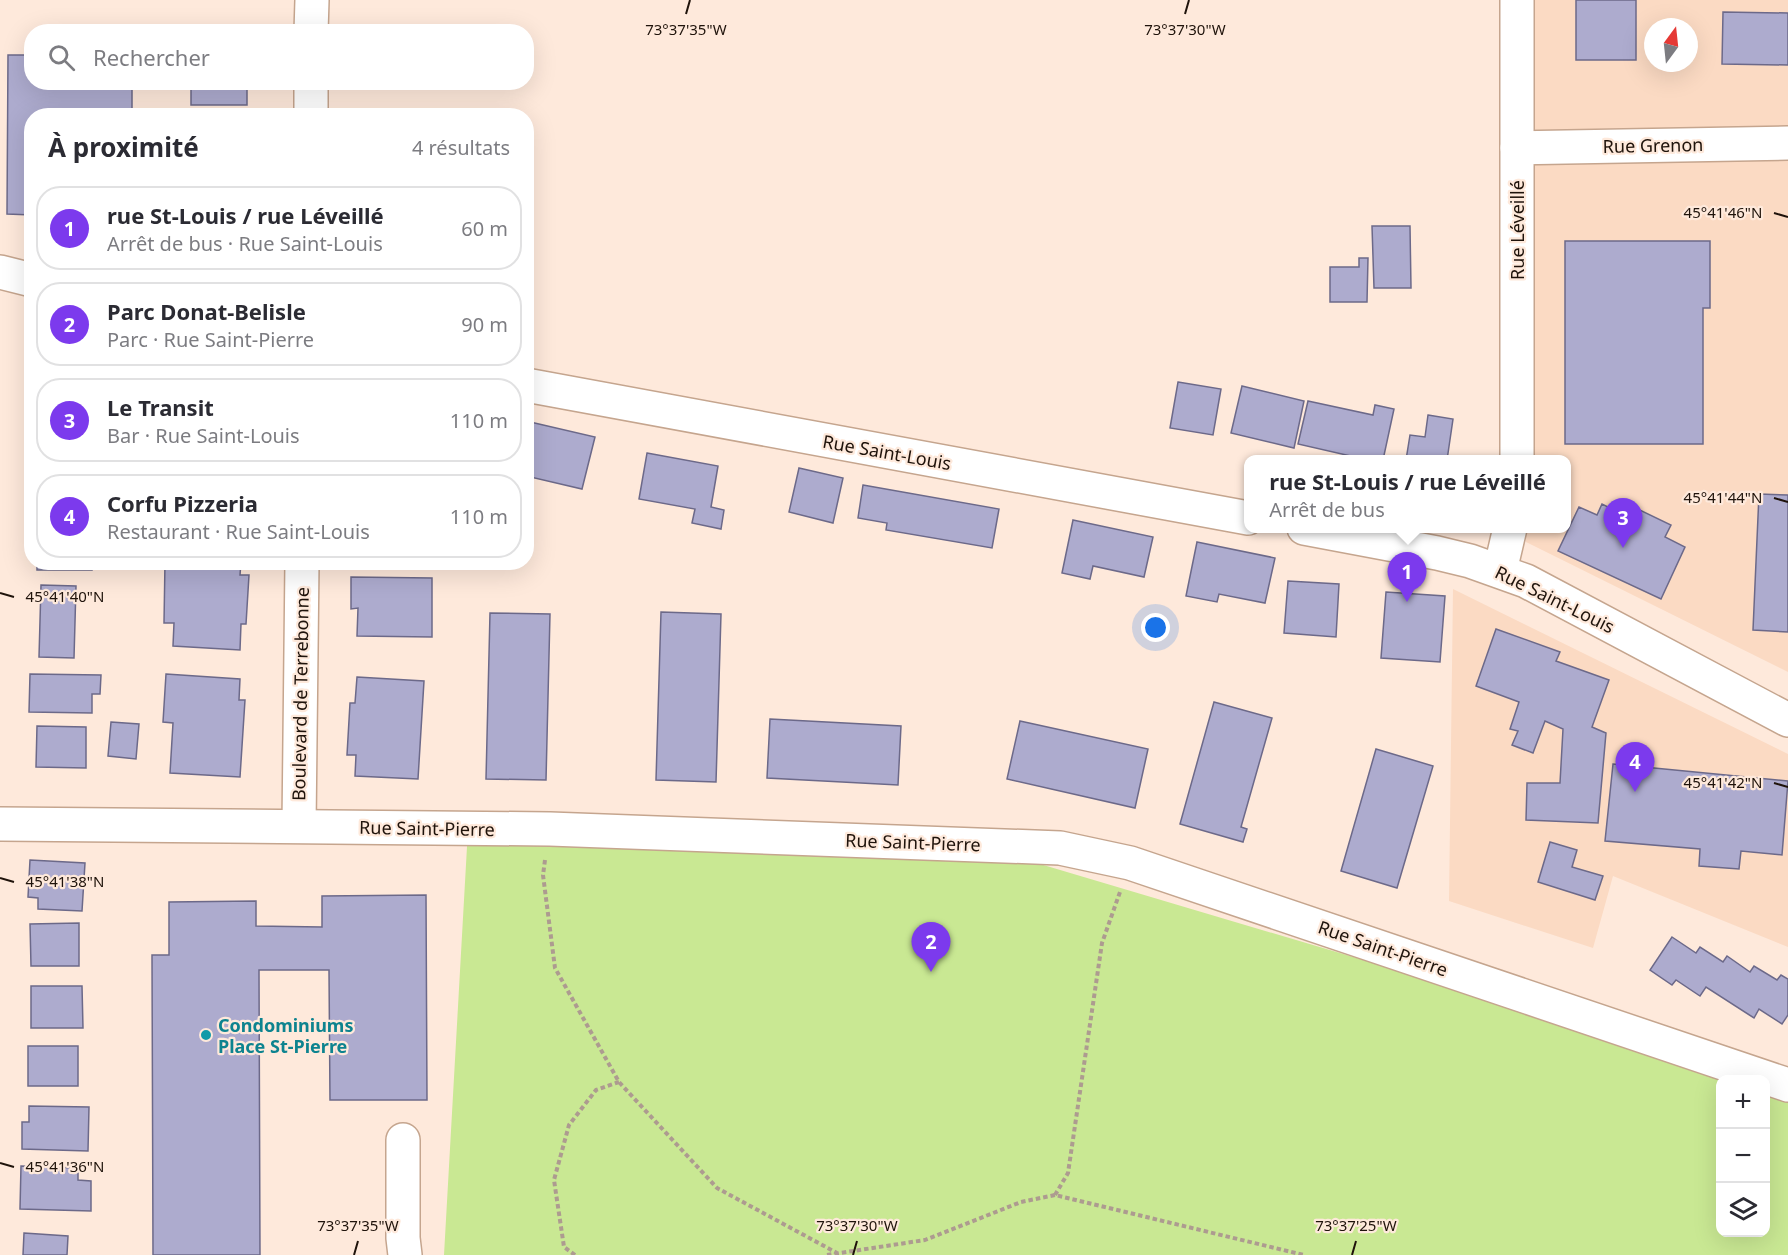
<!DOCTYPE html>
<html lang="fr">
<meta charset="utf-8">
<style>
:root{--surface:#fff;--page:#f2f2f3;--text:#2b2b33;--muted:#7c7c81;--line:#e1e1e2;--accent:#7c3aed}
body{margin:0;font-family:"Noto Sans",sans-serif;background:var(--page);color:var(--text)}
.controls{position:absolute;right:18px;bottom:18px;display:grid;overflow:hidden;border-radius:12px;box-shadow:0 6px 24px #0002}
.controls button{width:54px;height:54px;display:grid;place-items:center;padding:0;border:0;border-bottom:2px solid var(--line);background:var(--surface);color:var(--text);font:30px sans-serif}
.compass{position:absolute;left:1644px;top:18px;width:54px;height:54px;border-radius:50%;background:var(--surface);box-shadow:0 6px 24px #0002;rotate:15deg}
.you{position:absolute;left:1156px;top:628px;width:21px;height:21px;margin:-15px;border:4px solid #fff;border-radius:50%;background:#1a73e8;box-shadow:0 0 0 9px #1a73e833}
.badge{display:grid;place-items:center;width:39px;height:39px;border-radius:50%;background:var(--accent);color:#fff;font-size:20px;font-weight:700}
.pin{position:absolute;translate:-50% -50px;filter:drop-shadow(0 2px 3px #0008)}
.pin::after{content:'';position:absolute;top:32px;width:21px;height:18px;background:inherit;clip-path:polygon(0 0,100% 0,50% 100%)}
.popup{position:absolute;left:1244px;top:455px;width:327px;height:78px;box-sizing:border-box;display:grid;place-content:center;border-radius:12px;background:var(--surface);filter:drop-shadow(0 2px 4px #0005);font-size:20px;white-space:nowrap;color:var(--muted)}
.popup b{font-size:22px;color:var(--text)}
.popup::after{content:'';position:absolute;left:50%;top:100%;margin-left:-12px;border:12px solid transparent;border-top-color:var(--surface)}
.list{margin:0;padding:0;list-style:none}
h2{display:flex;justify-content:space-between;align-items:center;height:78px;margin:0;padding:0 24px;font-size:26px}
h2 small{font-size:20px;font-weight:400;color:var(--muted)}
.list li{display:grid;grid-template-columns:39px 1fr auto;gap:18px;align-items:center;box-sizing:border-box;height:84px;margin:0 12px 12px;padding:0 12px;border:2px solid var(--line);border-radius:24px}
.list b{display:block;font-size:22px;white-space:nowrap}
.list p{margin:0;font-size:20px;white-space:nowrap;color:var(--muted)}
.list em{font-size:20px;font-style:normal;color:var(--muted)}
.icon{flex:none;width:33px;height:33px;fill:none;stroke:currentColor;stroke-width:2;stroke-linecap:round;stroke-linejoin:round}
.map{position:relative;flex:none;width:1788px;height:1255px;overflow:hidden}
.search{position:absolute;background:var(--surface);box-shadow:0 6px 24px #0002;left:24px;top:24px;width:510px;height:66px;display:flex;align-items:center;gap:15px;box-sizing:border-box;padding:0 21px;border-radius:24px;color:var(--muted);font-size:22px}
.panel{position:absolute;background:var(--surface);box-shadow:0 6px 24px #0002;left:24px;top:108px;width:510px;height:462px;border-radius:24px}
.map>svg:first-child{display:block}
</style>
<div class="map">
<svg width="1788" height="1255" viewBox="0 0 1788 1255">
<rect width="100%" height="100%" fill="#fee9db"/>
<g fill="#fbdac3" fill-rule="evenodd">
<path d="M1517,0h271v672l-262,-130v-13l40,-1v-68l-38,-1zM1653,27h36v36h-36z"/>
<polygon points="1453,589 1788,754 1788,947 1613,876 1593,948 1449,901"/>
</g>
<polygon fill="#c9e893" points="468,829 1040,864 1764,1079 1720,1080 1720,1232 1766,1232 1766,1080 1788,1086 1788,1255 444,1255"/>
<g fill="#adabce" stroke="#6c6989" stroke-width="1.5">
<rect x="1576" y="0" width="60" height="60"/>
<polygon points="1723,12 1788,13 1788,65 1722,64"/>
<rect x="190" y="27" width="56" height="5"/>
<polygon points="8,55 32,55 32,82 132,82 132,116 32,116 32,215 7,214"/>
<rect x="191" y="82" width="56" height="23"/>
<polygon points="1372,226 1410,226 1411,288 1374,288"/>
<polygon points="1565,241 1710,241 1710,308 1703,308 1703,444 1565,444"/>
<polygon points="1359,258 1368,258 1367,302 1330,302 1330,267 1359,267"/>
<polygon points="1178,382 1221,389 1213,435 1170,428"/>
<polygon points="1242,386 1304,401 1294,448 1231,433"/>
<polygon points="1308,401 1373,415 1375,405 1394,409 1383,460 1368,460 1298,444"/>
<polygon points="1428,415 1453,419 1447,460 1406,460 1410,435 1425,437"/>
<polygon points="526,421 595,437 582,489 526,476"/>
<polygon points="647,453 718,466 711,507 724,510 721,529 692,523 695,509 639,499"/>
<polygon points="799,468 843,478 833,523 789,512"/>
<polygon points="863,485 999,509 992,548 886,530 887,523 858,518"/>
<polygon points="1759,494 1788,495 1788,632 1753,630"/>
<polygon points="1621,501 1671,525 1665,537 1685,547 1661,599 1558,551 1579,507 1597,515 1602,504 1616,511"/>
<polygon points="1073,520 1153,537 1144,577 1093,566 1090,579 1062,573"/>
<polygon points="1197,542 1275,558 1265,603 1219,594 1217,602 1186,596"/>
<rect x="37" y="562" width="55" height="8"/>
<polygon points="165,562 241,562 240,575 249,575 246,624 241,624 240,650 173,646 174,623 164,623"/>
<polygon points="351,577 432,578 432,637 357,636 358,608 351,609"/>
<polygon points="1288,581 1339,584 1336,637 1284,633"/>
<polygon points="41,585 76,586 74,658 39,657"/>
<polygon points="1386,592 1445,596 1440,662 1381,658"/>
<polygon points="661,612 721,614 716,782 656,780"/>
<polygon points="490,613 550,614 546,780 486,779"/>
<polygon points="1496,629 1560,652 1556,661 1609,680 1592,727 1606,733 1598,823 1526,820 1527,783 1560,783 1563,729 1545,721 1533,753 1512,745 1518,731 1510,729 1519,702 1476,686"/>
<polygon points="30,674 101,675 100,694 92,694 92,713 29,712"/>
<polygon points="166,674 240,679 239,700 245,700 240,777 170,773 173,723 163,722"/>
<polygon points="357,677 424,681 418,779 355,776 356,755 347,755 350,703 355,703"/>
<polygon points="1214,702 1272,718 1241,827 1247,829 1243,842 1180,824"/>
<polygon points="770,719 901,726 898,785 767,778"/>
<polygon points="1020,721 1148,749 1135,808 1007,779"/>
<polygon points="111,722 139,724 136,759 108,756"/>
<polygon points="37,726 86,727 86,768 36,767"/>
<polygon points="1376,749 1433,766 1397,888 1341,871"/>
<polygon points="1613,764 1788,781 1782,855 1741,851 1739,869 1699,866 1700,849 1605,841"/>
<polygon points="1550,842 1577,850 1572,867 1603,876 1595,900 1538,882"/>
<polygon points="30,860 85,863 82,911 38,909 38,898 28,897"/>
<polygon points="426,895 427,1100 330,1100 329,970 259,970 260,1255 153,1255 152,955 169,955 169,902 256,901 256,926 322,927 322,896"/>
<polygon points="79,923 79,966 31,966 30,924"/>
<polygon points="1672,937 1696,953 1700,947 1723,962 1727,956 1750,972 1754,966 1777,980 1781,975 1788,979 1788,1015 1782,1024 1759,1009 1754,1018 1706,987 1700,996 1676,980 1672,985 1650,970"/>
<polygon points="31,986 82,986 83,1028 31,1028"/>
<rect x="28" y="1046" width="50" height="40"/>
<polygon points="29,1106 89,1107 88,1151 22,1149 22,1122 29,1122"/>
<polygon points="21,1166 78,1168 78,1180 91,1181 91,1211 20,1209"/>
<polygon points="24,1233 68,1236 67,1255 23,1255"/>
</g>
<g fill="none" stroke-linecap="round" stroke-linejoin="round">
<defs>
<g id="minor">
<polyline points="311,32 312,0"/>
<polyline points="311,116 311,82"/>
<polyline points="1517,148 1788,143"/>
<polyline points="1517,460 1517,0"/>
<polyline points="1500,571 1510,528"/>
<polyline points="0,824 550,829 1060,848 1130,863 1788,1085"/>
<polyline points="299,826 302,562"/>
<polyline points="403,1140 403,1238 405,1255"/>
</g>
<g id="major">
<polyline points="0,272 32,280"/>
<polyline points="526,385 1248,518"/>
<polyline points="1304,528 1437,553 1470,561 1526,581 1788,720"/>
</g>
</defs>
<use href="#minor" stroke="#c5a58e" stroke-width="36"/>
<use href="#major" stroke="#c5a58e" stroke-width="36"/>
<g stroke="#ad9b90" stroke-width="4" stroke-dasharray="4.5 3" stroke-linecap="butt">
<polyline points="545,860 543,875 555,968 619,1082 717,1188 837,1253"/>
<polyline points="1055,1195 1068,1173 1102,943 1120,892"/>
<polyline points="575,1255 564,1247 554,1180 569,1125 596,1090 619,1082"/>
<polyline points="827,1255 925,1240 1021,1202 1055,1195 1304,1255"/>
</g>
<use href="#minor" stroke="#fff" stroke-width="33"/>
<use href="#major" stroke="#fff" stroke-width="33"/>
</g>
<path fill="none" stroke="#1f130b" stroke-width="2" d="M686,14l4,-14M1185,14l4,-14M1774,213l14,4M1774,498l14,4M0,593l14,4M1774,783l14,4M0,878l14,4M0,1163l14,4M354,1255l4,-14M853,1255l4,-14M1352,1255l4,-14"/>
<circle fill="#0f9aa8" stroke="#fee9db" stroke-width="2" cx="206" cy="1035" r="6"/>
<g text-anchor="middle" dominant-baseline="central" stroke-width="4.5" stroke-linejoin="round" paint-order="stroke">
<g font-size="18" fill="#1f130b" stroke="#fee9db">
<text transform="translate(1653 145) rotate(-1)">Rue Grenon</text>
<text transform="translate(1517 230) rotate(-90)">Rue Léveillé</text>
<text transform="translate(887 452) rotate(10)">Rue Saint-Louis</text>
<text transform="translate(1555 599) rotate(26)">Rue Saint-Louis</text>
<text transform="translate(300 694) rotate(-89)">Boulevard de Terrebonne</text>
<text transform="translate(427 828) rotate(1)">Rue Saint-Pierre</text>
<text transform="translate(913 842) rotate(2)">Rue Saint-Pierre</text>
<text transform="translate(1383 948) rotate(19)">Rue Saint-Pierre</text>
</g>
<g font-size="18" font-weight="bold" fill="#0d838f" stroke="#fee9db" text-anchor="start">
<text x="218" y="1025">Condominiums<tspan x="218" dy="21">Place St-Pierre</tspan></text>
</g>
</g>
<g font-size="15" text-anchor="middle" fill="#1f130b" stroke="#fee9db" stroke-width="4.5" stroke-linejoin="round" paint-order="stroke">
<text x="686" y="35">73°37'35"W</text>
<text x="1185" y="35">73°37'30"W</text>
<text x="1723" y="218">45°41'46"N</text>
<text x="1723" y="503">45°41'44"N</text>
<text x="65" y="602">45°41'40"N</text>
<text x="1723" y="788">45°41'42"N</text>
<text x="65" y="887">45°41'38"N</text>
<text x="65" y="1172">45°41'36"N</text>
<text x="358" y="1231">73°37'35"W</text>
<text x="857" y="1231">73°37'30"W</text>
<text x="1356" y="1231">73°37'25"W</text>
</g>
</svg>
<div class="controls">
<button>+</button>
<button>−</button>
<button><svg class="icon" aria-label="layers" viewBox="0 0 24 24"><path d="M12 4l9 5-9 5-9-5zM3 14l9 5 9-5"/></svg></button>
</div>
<svg class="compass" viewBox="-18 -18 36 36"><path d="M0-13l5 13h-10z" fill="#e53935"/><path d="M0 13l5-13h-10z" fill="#7c7c81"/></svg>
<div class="you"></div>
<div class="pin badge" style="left:1407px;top:602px">1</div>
<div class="popup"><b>rue St-Louis / rue Léveillé</b>Arrêt de bus</div>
<div class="pin badge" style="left:931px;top:972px">2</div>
<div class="pin badge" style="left:1623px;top:548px">3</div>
<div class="pin badge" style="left:1635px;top:792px">4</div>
<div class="search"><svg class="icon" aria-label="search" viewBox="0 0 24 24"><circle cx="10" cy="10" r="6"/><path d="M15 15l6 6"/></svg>Rechercher</div>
<section class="panel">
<h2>À proximité<small>4 résultats</small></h2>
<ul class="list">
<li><span class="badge">1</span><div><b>rue St-Louis / rue Léveillé</b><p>Arrêt de bus · Rue Saint-Louis</p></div><em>60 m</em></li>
<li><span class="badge">2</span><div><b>Parc Donat-Belisle</b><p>Parc · Rue Saint-Pierre</p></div><em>90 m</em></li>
<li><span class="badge">3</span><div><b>Le Transit</b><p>Bar · Rue Saint-Louis</p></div><em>110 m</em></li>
<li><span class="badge">4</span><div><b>Corfu Pizzeria</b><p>Restaurant · Rue Saint-Louis</p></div><em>110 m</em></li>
</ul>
</section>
</div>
